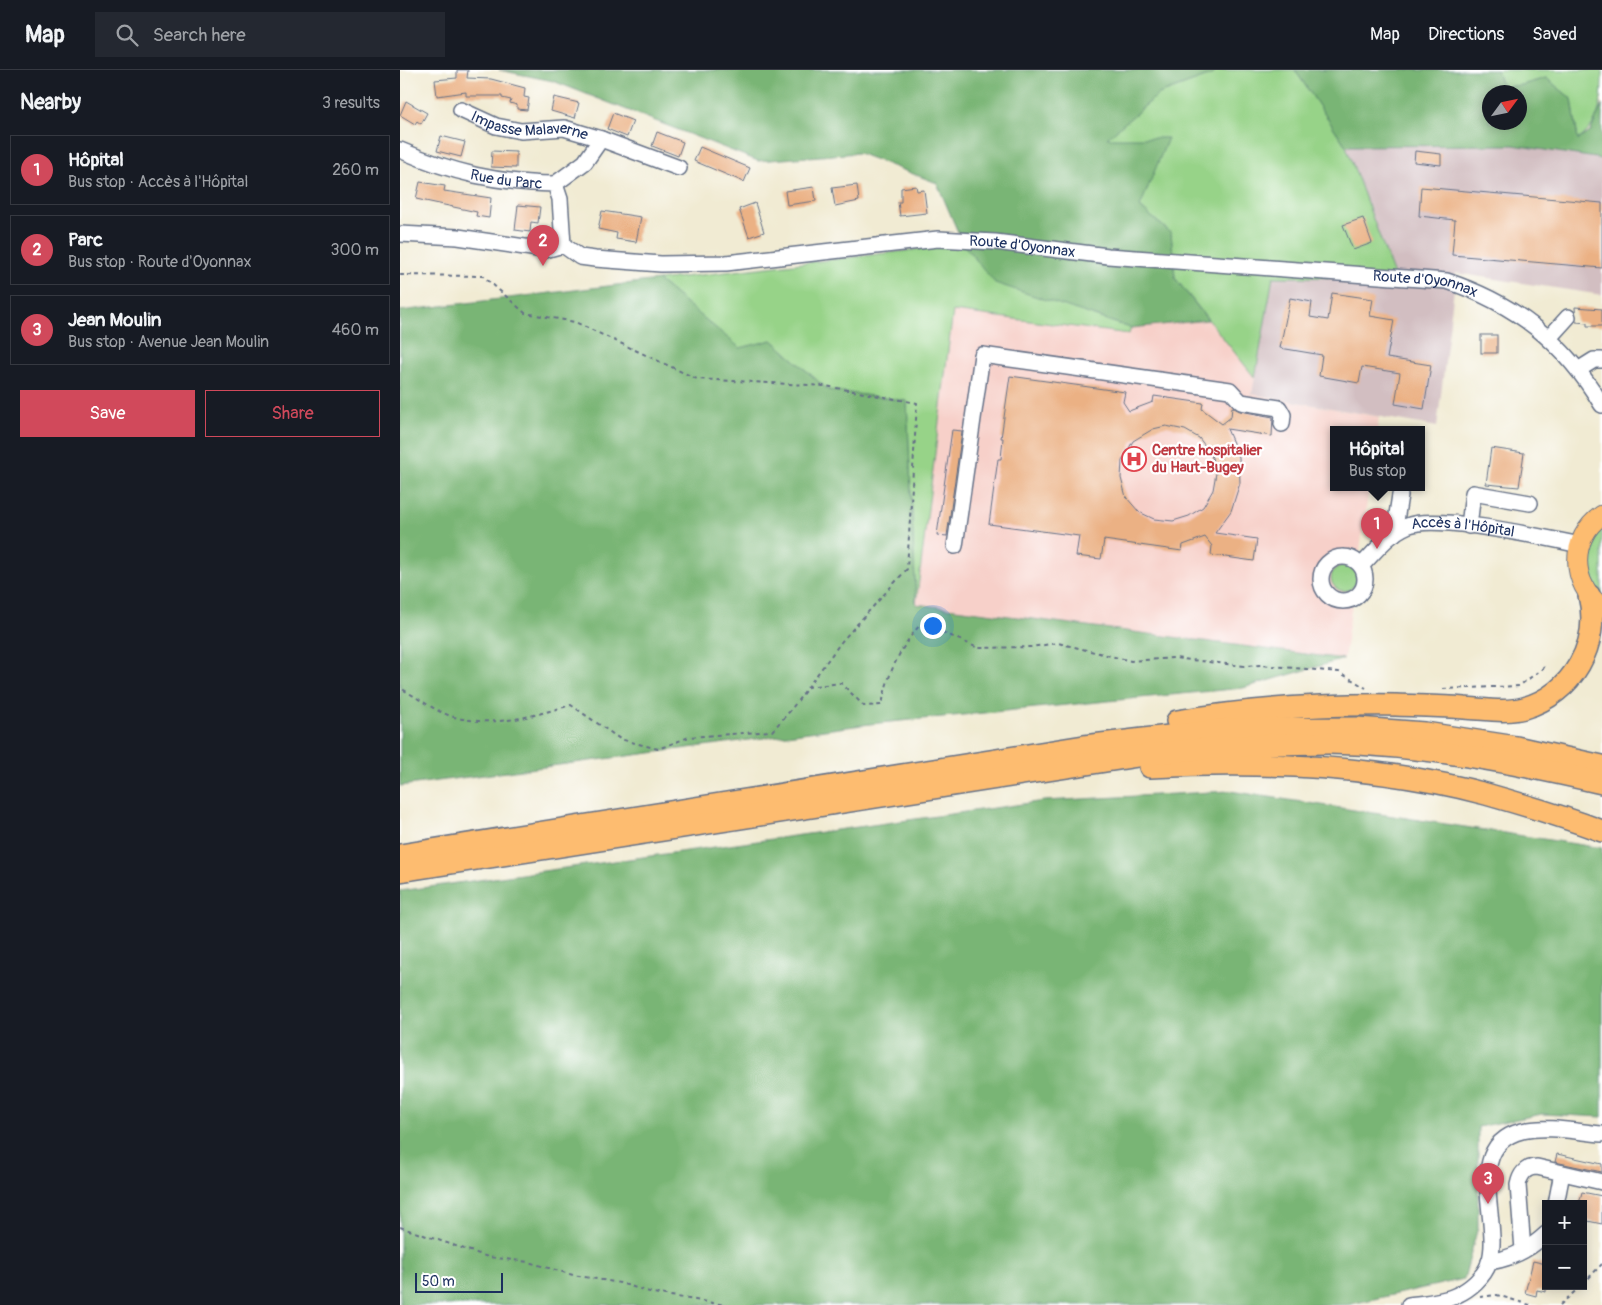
<!DOCTYPE html>
<meta charset="utf-8">
<style>
:root{--surface:#171b24;--page:#242831;--text:#f1f3f6;--muted:#9ea1a6;--line:#363941;--accent:#d1495b}
body{margin:0;font-family:Pangolin,sans-serif;background:var(--page);color:var(--text)}
.controls{position:absolute;right:15px;bottom:15px;display:grid;overflow:hidden;border-radius:0px;box-shadow:0 2px 12px #0003}
.controls button{width:45px;height:45px;display:grid;place-items:center;padding:0;border:0;border-bottom:1px solid var(--line);background:var(--surface);color:var(--text);font:25px sans-serif}
.compass{position:absolute;left:1082px;top:15px;width:45px;height:45px;border-radius:50%;background:var(--surface);box-shadow:0 2px 12px #0003;rotate:57deg}
.scale{position:absolute;left:15px;bottom:12px;width:88px;box-sizing:border-box;padding-left:5px;border:2px solid #1b2f5e;border-top:0;font-size:14px;line-height:18px;white-space:nowrap;color:#1b2f5e;-webkit-text-stroke:4px #fff;paint-order:stroke}
.you{position:absolute;left:532px;top:555px;width:18px;height:18px;margin:-12px;border:4px solid #fff;border-radius:50%;background:#1a73e8;box-shadow:0 0 0 8px #1a73e833}
.badge{display:grid;place-items:center;width:32px;height:32px;border-radius:50%;background:var(--accent);color:#fff;font-size:16px;font-weight:700}
.pin{position:absolute;translate:-50% -41px;filter:drop-shadow(0 1px 2px #0008)}
.pin::after{content:'';position:absolute;top:26px;width:18px;height:15px;background:inherit;clip-path:polygon(0 0,100% 0,50% 100%)}
.popup{position:absolute;left:930px;top:356px;width:95px;height:65px;box-sizing:border-box;display:grid;place-content:center;border-radius:0px;background:var(--surface);filter:drop-shadow(0 1px 4px #0005);font-size:16px;white-space:nowrap;color:var(--muted)}
.popup b{font-size:19px;color:var(--text)}
.popup::after{content:'';position:absolute;left:50%;top:100%;margin-left:-10px;border:10px solid transparent;border-top-color:var(--surface)}
.list{margin:0;padding:0;list-style:none}
h2{display:flex;justify-content:space-between;align-items:center;height:65px;margin:0;padding:0 20px;font-size:21px}
h2 small{font-size:16px;font-weight:400;color:var(--muted)}
.list li{display:grid;grid-template-columns:32px 1fr auto;gap:15px;align-items:center;box-sizing:border-box;height:70px;margin:0 10px 10px;padding:0 10px;border:1px solid var(--line);border-radius:0px}
.list b{display:block;font-size:19px;white-space:nowrap}
.list p{margin:0;font-size:16px;white-space:nowrap;color:var(--muted)}
.list em{font-size:16px;font-style:normal;color:var(--muted)}
.actions{display:flex;gap:10px;padding:15px 20px}
.actions a{flex:1;padding:11px 0;border:1px solid var(--accent);border-radius:0px;text-align:center;font-size:18px;color:var(--accent)}
.actions .main{background:var(--accent);color:#fff}
.icon{flex:none;width:28px;height:28px;fill:none;stroke:currentColor;stroke-width:2;stroke-linecap:round;stroke-linejoin:round}
.map{position:relative;flex:none;width:1202px;height:1235px;overflow:hidden}
header{display:flex;align-items:center;gap:30px;box-sizing:border-box;height:70px;padding:0 25px;background:var(--surface);border-bottom:1px solid var(--line)}
header strong{font-size:24px}
nav{display:flex;gap:28px;margin-inline-start:auto;font-size:18px}
.search{width:350px;height:45px;background:var(--page);display:flex;align-items:center;gap:12px;box-sizing:border-box;padding:0 18px;border-radius:0px;color:var(--muted);font-size:19px}
main{display:flex}
aside{flex:1;background:var(--surface)}
.map>svg:first-child{display:block}
</style>
<header>
<strong>Map</strong>
<div class="search"><svg class="icon" aria-label="search" viewBox="0 0 24 24"><circle cx="10" cy="10" r="6"/><path d="M15 15l6 6"/></svg>Search here</div>
<nav><a>Map</a><a>Directions</a><a>Saved</a></nav>
</header>
<main>
<aside>
<h2>Nearby<small>3 results</small></h2>
<ul class="list">
<li><span class="badge">1</span><div><b>Hôpital</b><p>Bus stop · Accès à l'Hôpital</p></div><em>260 m</em></li>
<li><span class="badge">2</span><div><b>Parc</b><p>Bus stop · Route d'Oyonnax</p></div><em>300 m</em></li>
<li><span class="badge">3</span><div><b>Jean Moulin</b><p>Bus stop · Avenue Jean Moulin</p></div><em>460 m</em></li>
</ul>
<div class="actions"><a class="main">Save</a><a>Share</a></div>
</aside>
<div class="map">
<svg width="1202" height="1235" viewBox="0 0 1202 1235">
<rect width="100%" height="100%" fill="#fff"/>
<filter id="ink" filterUnits="userSpaceOnUse"><feTurbulence type="fractalNoise" baseFrequency=".02" numOctaves="2"/><feDisplacementMap in="SourceGraphic" scale="10" xChannelSelector="R" yChannelSelector="G"/><feConvolveMatrix kernelMatrix="1 2 1 2 8 2 1 2 1" color-interpolation-filters="sRGB"/></filter>
<filter id="wash" filterUnits="userSpaceOnUse"><feTurbulence type="fractalNoise" baseFrequency=".0096" numOctaves="4" result="noise"/><feDisplacementMap in="SourceGraphic" scale="20" xChannelSelector="R" yChannelSelector="G"/><feGaussianBlur stdDeviation="1.12" result="paint"/><feColorMatrix in="noise" values="0 0 0 0 0 0 0 0 0 0 0 0 0 0 0 0 0 1.4 0 .05"/><feComposite in="paint" operator="in"/></filter>
<g filter="url(#wash)">
<rect width="100%" height="100%" fill="#f1ebd3"/>
<polygon fill="#f7d0c9" points="553,241 729,264 731,258 808,250 855,308 852,324 979,347 977,360 933,360 933,418 969,418 944,589 516,534"/>
<polygon fill="#d2bec1" points="1113,75 1202,89 1202,225 1056,203 1037,357 852,324 873,207 994,208 946,76"/>
<g fill="#97d388" stroke="#598173">
<polygon points="814,0 895,0 946,76 995,208 873,207 855,308 775,208 771,163 740,137 706,68 759,24 813,4"/>
<path d="M1097,0h105c0,29 0,52 -24,70l-6,-41 -26,-21 -24,7 -20,2z"/>
<polygon points="563,174 694,246 731,258 729,264 553,241 516,534 507,331 428,320 372,270 340,279 258,210"/>
<polygon points="1202,455 1202,528 1186,505 1187,476"/>
<circle cx="944" cy="508" r="13"/>
</g>
<g fill="#79b574" stroke="#4a7269" fill-rule="evenodd">
<polygon points="99,0 814,0 814,4 759,24 707,68 768,68 740,137 771,163 775,208 808,250 731,258 595,213 563,174 537,113 458,83 358,91 153,11"/>
<path d="M895,0h202l5,17 20,-2 24,-7 26,21 6,41 12,-8 12,-27v54l-89,-14 -167,1zM1120,22v30h-30v-30z"/>
<polygon points="258,210 340,278 372,270 428,320 507,331 516,534 944,589 843,618 470,654 0,716 0,241"/>
<polygon points="830,721 1202,778 1202,1047 1142,1044 1078,1057 1078,1157 1064,1209 947,1235 0,1235 0,821 644,731"/>
</g>
<g id="blocks">
<g fill="#ebb184" fill-rule="evenodd">
<polygon points="57,0 68,0 67,8 91,9 125,18 124,27 129,28 127,40 117,39 117,35 110,33 111,30 102,28 102,26 66,26 66,22 37,26 35,10 57,8"/>
<polygon points="154,27 179,33 175,48 151,41"/>
<polygon points="6,31 27,43 21,54 17,51 15,54 0,45"/>
<polygon points="213,43 233,51 227,67 207,59"/>
<polygon points="257,62 283,72 278,86 252,76"/>
<polygon points="41,66 65,72 61,87 37,81"/>
<polygon points="300,77 350,98 344,112 294,91"/>
<polygon points="92,81 116,82 116,98 91,97"/>
<polygon points="1015,81 1041,84 1041,95 1014,92"/>
<polygon points="20,112 45,116 44,121 91,128 89,148 76,146 77,142 16,129"/>
<polygon points="457,115 459,131 435,136 432,118"/>
<polygon points="516,116 517,121 524,120 527,143 500,146 498,132 501,132 501,118"/>
<polygon points="414,117 416,131 387,135 385,121"/>
<polygon points="1021,117 1202,133 1202,198 1052,185 1055,150 1019,146"/>
<polygon points="355,133 364,162 349,167 339,139"/>
<polygon points="118,135 140,137 138,153 131,152 130,162 115,160"/>
<polygon points="202,141 241,147 236,172 216,169 217,163 198,159"/>
<polygon points="963,148 972,173 953,180 943,155"/>
<polygon points="932,223 973,229 970,246 994,250 987,288 1031,295 1024,339 995,334 1000,303 962,297 959,313 919,306 922,285 880,278 890,228 912,232 910,247 928,250"/>
<polygon points="1175,237 1202,239 1202,256 1187,256 1187,253 1176,252"/>
<rect x="1081" y="265" width="16" height="18"/>
<path d="M610,306l115,16 -2,10 6,9 24,-9 1,-6 49,7 -1,6 20,15 9,-7 1,-10 8,4 33,6 -1,19 -45,-7 12,28 1,26 -9,28 -16,22 42,6 -3,22 -43,-6 1,-9 -7,-9 -22,8 -1,6 -78,-11 -3,19 -25,-3 3,-20 -90,-12 9,-65h3l2,-21h-2zM766,356l19,4 14,8 12,16 5,19 -3,17 -10,17 -14,9 -16,5 -19,-2 -15,-7 -13,-15 -5,-19 1,-17 11,-20 20,-12z"/>
<polygon points="552,360 562,361 547,466 537,465"/>
<polygon points="1091,378 1124,383 1119,417 1086,414"/>
<polygon points="1157,1084 1202,1094 1202,1102 1155,1092"/>
<polygon points="1182,1122 1202,1126 1202,1154 1183,1150 1183,1134 1179,1134"/>
<polygon points="1133,1191 1146,1194 1146,1222 1137,1220 1136,1226 1125,1223"/>
</g>
</g>
</g>
<g filter="url(#ink)">
<use href="#blocks" fill-opacity="0" stroke="#667187" stroke-width="1"/>
<g fill="none" stroke-linecap="round" stroke-linejoin="round">
<defs>
<g id="minor">
<path id="s1" d="M61,40l35,16 25,5 43,-3 37,11 -16,23 -30,22"/>
<polyline points="201,69 279,98"/>
<path id="s2" d="M0,80c54,23 96,33 155,34l5,15 3,46"/>
<path id="s3" d="M0,164l58,3 87,13 18,-5 17,12 15,2 66,5 65,-1 212,-24 57,3 113,14 339,25c69,23 117,61 155,124"/>
<polyline points="1149,268 1168,247"/>
<polyline points="1178,300 1194,290 1202,290"/>
<polyline points="1069,456 1073,423 1130,433"/>
<polyline points="994,464 1000,425"/>
<polyline points="555,476 582,285 830,320 841,332 879,338 883,345 882,354"/>
<circle cx="943" cy="509" r="22"/>
<path id="s4" d="M961,496c14,-14 27,-32 46,-40 27,-13 139,12 173,19"/>
<polyline points="1156,1134 1162,1103"/>
<path d="M1123,1180l-5,-65c2,-10 7,-18 19,-18l65,15"/>
<path d="M1089,1192c22,-3 41,-13 57,-28"/>
<path d="M1009,1235c15,-2 34,-3 48,-10 13,-6 27,-18 32,-32 14,-38 -28,-117 33,-132 25,-6 55,1 80,3"/>
</g>
<path id="major" d="M1202,445c-33,23 -32,69 0,92"/>
<g id="highway">
<path d="M777,651c72,-12 146,-17 219,-16 23,1 45,1 68,3 20,1 41,5 60,0 49,-14 77,-65 65,-113"/>
<path d="M750,697c112,-6 227,-2 336,27 39,11 78,23 116,37"/>
<polyline points="0,785 684,676 829,659 957,658 1025,663 1116,677 1202,696"/>
<path d="M0,801l751,-117c59,-7 118,-11 178,-11 93,2 183,19 273,40"/>
</g>
</defs>
<use href="#minor" stroke="#667187" stroke-width="18"/>
<use href="#major" stroke="#667187" stroke-width="21"/>
<use href="#highway" stroke="#667187" stroke-width="24"/>
<g stroke="#667187" stroke-width="2" stroke-dasharray="4 4" stroke-linecap="butt">
<path d="M0,205l83,1 42,37 50,9 122,57 129,7 91,17 -10,166 -65,72 -52,70 -18,20 -83,6 -31,12 -38,-10 -49,-34c-40,11 -74,23 -117,12 -18,-5 -37,-20 -54,-29"/>
<path d="M407,617l34,-4 23,23 18,-1c5,-30 19,-60 40,-82l56,25 53,-1 27,-4 73,18 43,-3 70,8 17,-1 78,7 27,16"/>
<polyline points="1043,619 1119,616 1146,596"/>
<polyline points="0,1157 88,1187 128,1192 173,1205 220,1213 253,1223 325,1235"/>
<polyline points="1183,1214 1202,1194"/>
<polyline points="1080,1227 1097,1225 1130,1235"/>
<polyline points="1160,1235 1181,1216"/>
</g>
<use href="#minor" stroke="#fff" stroke-width="15"/>
<use href="#major" stroke="#fdbc6f" stroke-width="19"/>
<use href="#highway" stroke="#fdbc6f" stroke-width="21"/>
</g>
</g>
<defs>
<symbol id="hospital-ring" viewBox="-11 -11 22 22"><circle r="9.5" fill="#fff" stroke="#e0444e" stroke-width="1.5"/><path d="M-5-5h3v3.5h4V-5h3V5h-3V1.5h-4V5h-3Z" fill="#e0444e"/></symbol>
</defs>
<g fill-rule="evenodd">
<use href="#hospital-ring" x="720" y="375" width="28" height="28"/>
</g>
<g text-anchor="middle" dominant-baseline="central" stroke-width="4.5" stroke-linejoin="round" paint-order="stroke">
<g font-size="15" fill="#1b2f5e" stroke="#fff">
<text stroke="none"><textPath href="#s1" startOffset="72">Impasse Malaverne</textPath></text>
<text stroke="none"><textPath href="#s2" startOffset="111">Rue du Parc</textPath></text>
<text stroke="none"><textPath href="#s3" startOffset="630">Route d'Oyonnax</textPath></text>
<text stroke="none"><textPath href="#s3" startOffset="1035">Route d'Oyonnax</textPath></text>
<text stroke="none"><textPath href="#s4" startOffset="118">Accès à l'Hôpital</textPath></text>
</g>
<g font-size="15" font-weight="bold" fill="#be3a42" stroke="#fff" text-anchor="start">
<text x="752" y="380">Centre hospitalier<tspan x="752" dy="17">du Haut-Bugey</tspan></text>
</g>
</g>
</svg>
<div class="controls">
<button>+</button>
<button>−</button>
</div>
<svg class="compass" viewBox="-18 -18 36 36"><path d="M0-13l5 13h-10z" fill="#e53935"/><path d="M0 13l5-13h-10z" fill="#9ea1a6"/></svg>
<div class="scale">50 m</div>
<div class="you"></div>
<div class="pin badge" style="left:977px;top:479px">1</div>
<div class="popup"><b>Hôpital</b>Bus stop</div>
<div class="pin badge" style="left:143px;top:196px">2</div>
<div class="pin badge" style="left:1088px;top:1134px">3</div>
</div>
</main>
